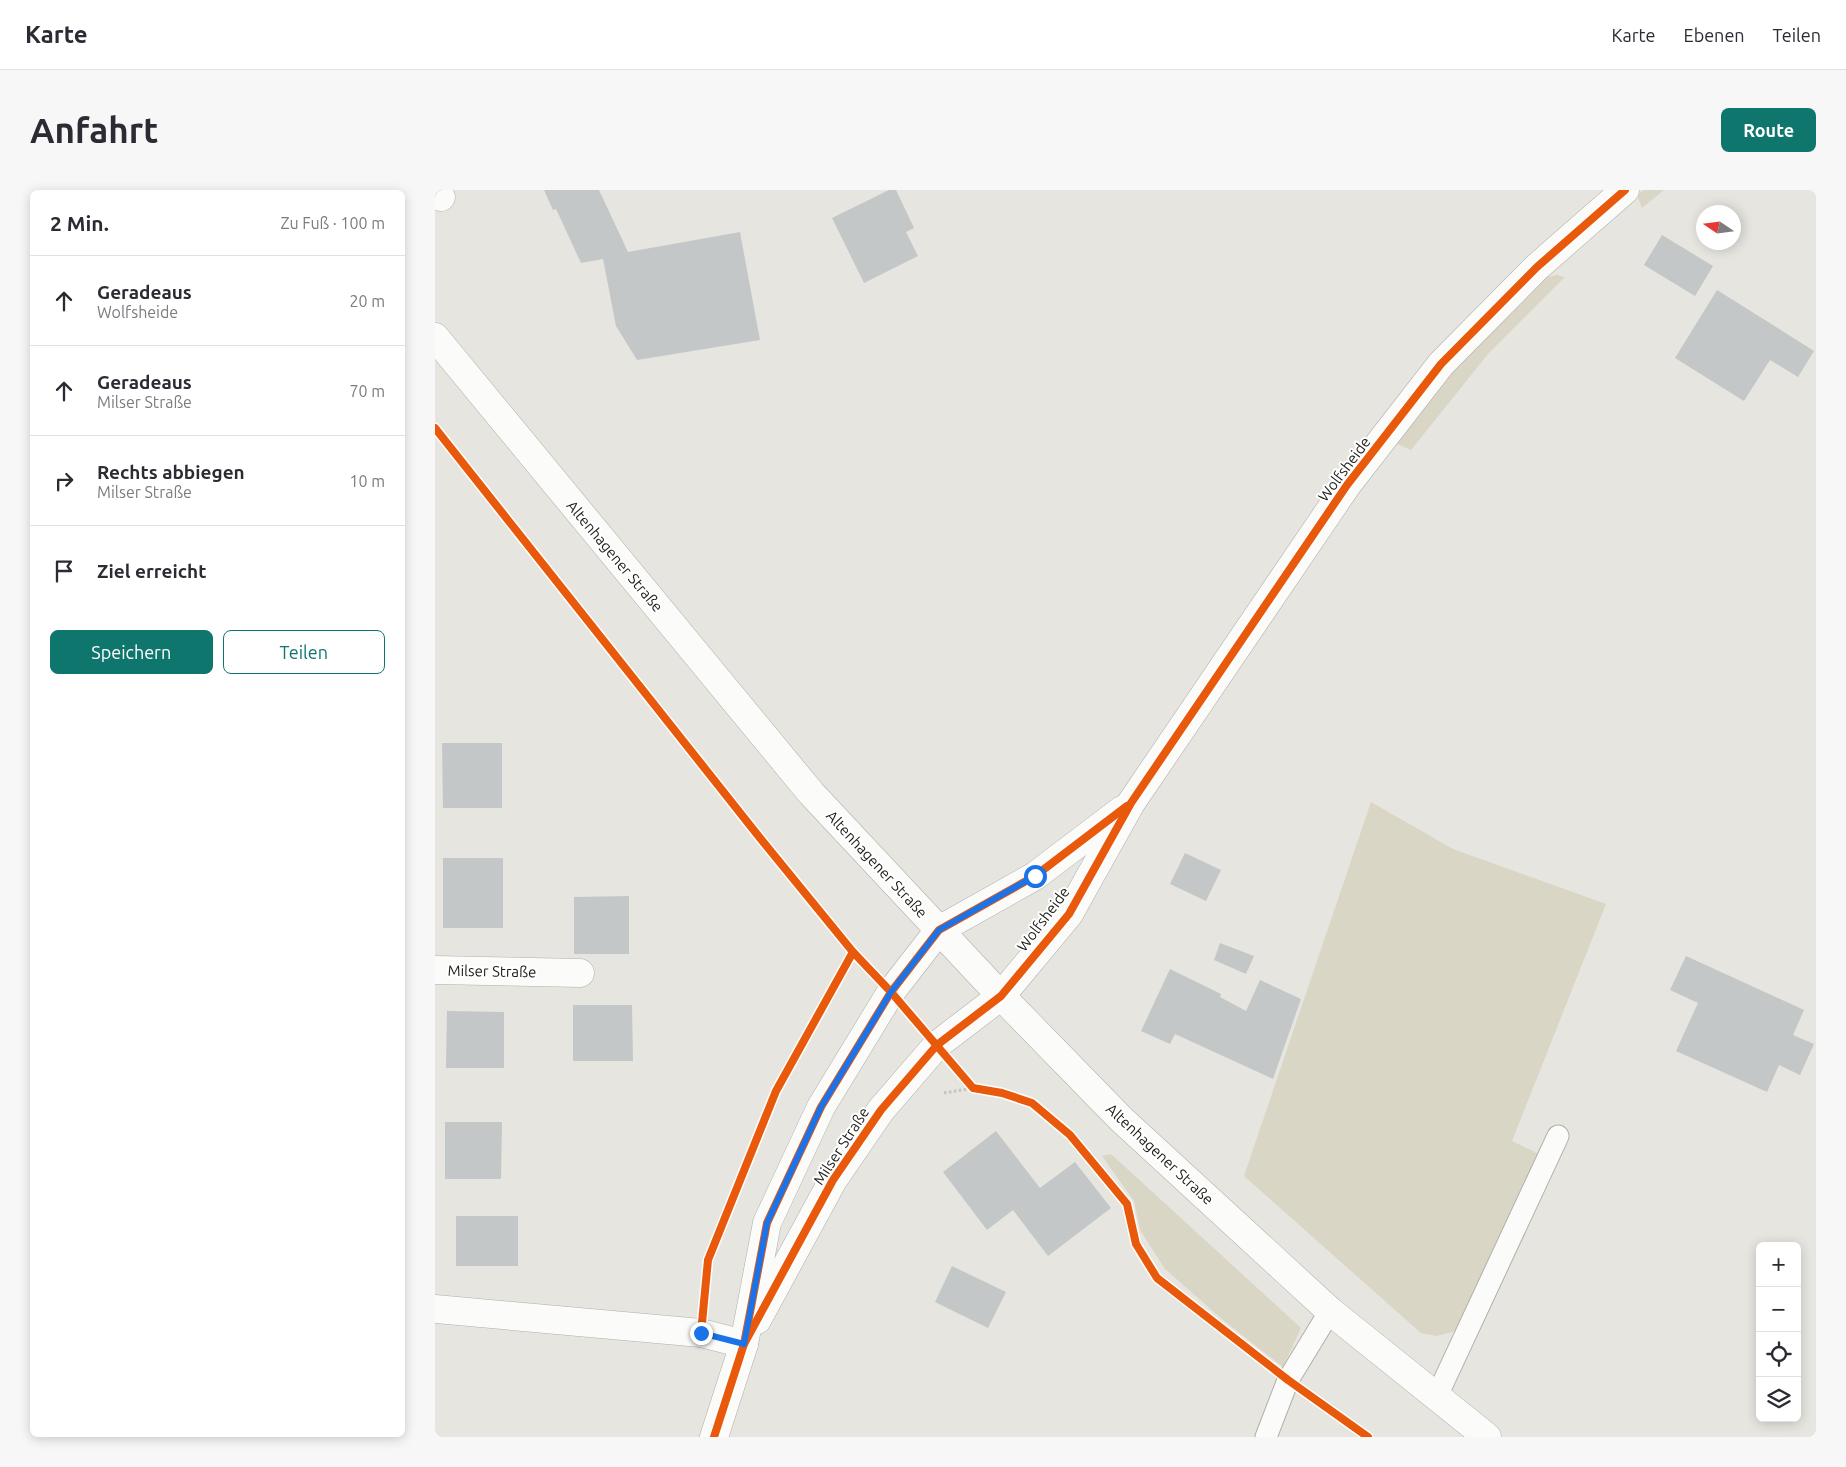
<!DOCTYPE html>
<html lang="de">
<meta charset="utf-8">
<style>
:root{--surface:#fff;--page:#f7f7f7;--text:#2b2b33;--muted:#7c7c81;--line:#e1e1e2;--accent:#0f766e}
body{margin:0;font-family:Ubuntu,sans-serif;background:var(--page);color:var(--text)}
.controls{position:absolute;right:15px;bottom:15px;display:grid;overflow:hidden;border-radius:8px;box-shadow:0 2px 12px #0003}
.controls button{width:45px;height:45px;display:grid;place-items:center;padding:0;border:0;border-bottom:1px solid var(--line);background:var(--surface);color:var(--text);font:25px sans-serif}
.compass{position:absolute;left:1261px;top:15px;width:45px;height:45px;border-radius:50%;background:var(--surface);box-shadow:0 2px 12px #0003;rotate:283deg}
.stop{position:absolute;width:15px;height:15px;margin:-11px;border:4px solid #1a73e8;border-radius:50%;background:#fff}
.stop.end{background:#1a73e8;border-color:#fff;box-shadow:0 1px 5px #0008}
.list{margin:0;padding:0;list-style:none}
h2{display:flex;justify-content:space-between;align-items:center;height:65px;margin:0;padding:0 20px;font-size:21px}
h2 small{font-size:16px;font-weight:400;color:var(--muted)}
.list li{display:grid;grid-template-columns:32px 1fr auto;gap:15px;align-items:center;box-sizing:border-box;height:90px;padding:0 20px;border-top:1px solid var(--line)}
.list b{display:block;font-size:19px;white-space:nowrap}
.list p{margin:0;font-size:16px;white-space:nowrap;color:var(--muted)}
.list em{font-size:16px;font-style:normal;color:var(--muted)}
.actions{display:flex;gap:10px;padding:15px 20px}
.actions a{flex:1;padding:11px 0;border:1px solid var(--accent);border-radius:8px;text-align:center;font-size:18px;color:var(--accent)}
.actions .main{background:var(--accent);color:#fff}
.icon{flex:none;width:28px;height:28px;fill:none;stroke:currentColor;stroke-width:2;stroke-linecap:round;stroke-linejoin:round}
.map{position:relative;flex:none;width:1381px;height:1247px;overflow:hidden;border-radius:8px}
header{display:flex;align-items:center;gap:30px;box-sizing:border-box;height:70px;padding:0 25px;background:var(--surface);border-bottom:1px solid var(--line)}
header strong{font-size:24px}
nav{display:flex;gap:28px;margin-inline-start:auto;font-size:18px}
.intro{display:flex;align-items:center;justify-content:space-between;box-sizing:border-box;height:120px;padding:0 30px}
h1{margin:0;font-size:35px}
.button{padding:12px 22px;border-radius:8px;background:var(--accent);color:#fff;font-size:18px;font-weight:700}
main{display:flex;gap:30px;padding:0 30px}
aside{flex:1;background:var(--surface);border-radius:8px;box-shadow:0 2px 12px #0003}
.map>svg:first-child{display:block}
</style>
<header>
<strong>Karte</strong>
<nav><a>Karte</a><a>Ebenen</a><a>Teilen</a></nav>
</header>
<div class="intro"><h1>Anfahrt</h1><a class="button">Route</a></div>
<main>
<aside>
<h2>2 Min.<small>Zu Fuß · 100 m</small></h2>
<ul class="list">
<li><svg class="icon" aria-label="ahead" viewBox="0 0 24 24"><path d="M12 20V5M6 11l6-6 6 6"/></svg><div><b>Geradeaus</b><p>Wolfsheide</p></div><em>20 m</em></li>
<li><svg class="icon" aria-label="ahead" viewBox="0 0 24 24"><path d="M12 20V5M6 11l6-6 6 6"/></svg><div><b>Geradeaus</b><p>Milser Straße</p></div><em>70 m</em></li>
<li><svg class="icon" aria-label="right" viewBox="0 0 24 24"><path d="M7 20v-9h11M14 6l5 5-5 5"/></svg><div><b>Rechts abbiegen</b><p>Milser Straße</p></div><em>10 m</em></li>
<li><svg class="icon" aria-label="arrive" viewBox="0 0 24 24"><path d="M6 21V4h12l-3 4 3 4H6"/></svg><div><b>Ziel erreicht</b></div></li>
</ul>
<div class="actions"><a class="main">Speichern</a><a>Teilen</a></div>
</aside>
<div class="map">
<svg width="1381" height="1247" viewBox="0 0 1381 1247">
<rect width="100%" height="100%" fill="#e6e5df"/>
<g fill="#d9d6c6">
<polygon points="1209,0 1229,0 1207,18 1202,5"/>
<polygon points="1122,85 1130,87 1053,164 976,260 960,253 1037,159 1108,88"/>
<polygon points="936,612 1018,659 1171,714 1077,951 1106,965 1021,1141 1002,1146 986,1143 809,986"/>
<polygon points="676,964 866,1138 848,1177 788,1130 730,1079 705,1040 699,1011 667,966"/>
</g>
<g fill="#c4c7c8">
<polygon points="109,0 164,0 193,62 305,42 325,150 202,170 181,136 168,69 146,73 121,19 118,20"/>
<polygon points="454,0 461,0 479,38 471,42 483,66 429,93 397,28"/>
<polygon points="1227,45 1278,76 1260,106 1209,75"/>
<polygon points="1282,100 1379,161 1363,187 1335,170 1309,211 1240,168"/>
<polygon points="7,553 67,553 67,618 8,618"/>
<polygon points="750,663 786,680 771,711 735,694"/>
<rect x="8" y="668" width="60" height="70"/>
<polygon points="194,706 194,764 139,764 139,707"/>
<polygon points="785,753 819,766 811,784 779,770"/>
<polygon points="1251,766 1369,820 1358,845 1379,854 1365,885 1344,875 1332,902 1241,861 1263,813 1235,800"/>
<polygon points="735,779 786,804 785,807 811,821 825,790 866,809 838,889 740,844 735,854 706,841"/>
<polygon points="138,815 197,815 198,871 138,871"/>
<polygon points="12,821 69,822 69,878 11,878"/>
<polygon points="10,932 67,932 66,989 10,989"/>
<polygon points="561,941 605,998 640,972 676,1018 613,1066 578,1020 552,1040 508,982"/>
<rect x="21" y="1026" width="62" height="50"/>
<polygon points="517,1076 571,1102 553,1138 500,1112"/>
</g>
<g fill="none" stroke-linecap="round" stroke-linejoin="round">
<defs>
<g id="lane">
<polyline points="1001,1208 1123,946"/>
<polyline points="831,1247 853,1190 895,1121"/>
</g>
<g id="street">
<polyline points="0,0 6,7"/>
<polyline points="504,740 600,686 687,620"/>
<polyline points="0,780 145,783"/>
<polyline points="566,806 634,724 696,613 912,295 1006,174 1102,77 1190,0"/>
<polyline points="0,1119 266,1143 309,1154"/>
</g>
<g id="secondary">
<polyline points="0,147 376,603 566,806 686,929 895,1121 1052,1247"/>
<polyline points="322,1130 398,990 446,920 502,855 566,806"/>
<polyline points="279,1247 309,1154 332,1033 386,917 456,802 504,740"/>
</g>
</defs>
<use href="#lane" stroke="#b0afaa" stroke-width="23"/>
<use href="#street" stroke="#b0afaa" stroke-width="29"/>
<use href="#secondary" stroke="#b0afaa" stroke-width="29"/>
<polyline stroke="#c5c4c1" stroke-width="3" stroke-dasharray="2.5 2.5" stroke-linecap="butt" points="509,903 538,898"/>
<use href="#lane" stroke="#fbfbfa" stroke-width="21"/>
<use href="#street" stroke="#fbfbfa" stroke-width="28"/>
<use href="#secondary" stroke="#fbfbfa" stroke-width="28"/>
<defs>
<g id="cycleway">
<polyline points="0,238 325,648 418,762 456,802 538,898 567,903 597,913 635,945 692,1014 701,1054 722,1088 853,1190 933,1247"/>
<polyline points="266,1143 273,1070 341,901 418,762"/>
<polyline points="309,1154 398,990 446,920 502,855 566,806 634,724 696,613 912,295 1006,174 1102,77 1190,0"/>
<polyline points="279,1247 309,1154 332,1033 386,917 456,802 504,740 600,686 692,616"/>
</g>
</defs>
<use href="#cycleway" stroke="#fff" stroke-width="11"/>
<use href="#cycleway" stroke="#e8590c" stroke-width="8"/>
</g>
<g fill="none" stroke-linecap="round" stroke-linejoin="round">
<polyline stroke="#1a73e8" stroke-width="6" points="266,1143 309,1154 332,1033 386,917 456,802 504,740 600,686"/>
</g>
<g text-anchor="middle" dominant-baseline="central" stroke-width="4" stroke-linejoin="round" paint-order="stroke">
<g font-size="15" fill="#1c1c18" stroke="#fff">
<text transform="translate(909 279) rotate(-53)">Wolfsheide</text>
<text transform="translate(180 366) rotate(50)">Altenhagener Straße</text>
<text transform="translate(442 674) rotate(47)">Altenhagener Straße</text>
<text transform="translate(608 729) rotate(-53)">Wolfsheide</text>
<text transform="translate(57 781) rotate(1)">Milser Straße</text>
<text transform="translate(406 956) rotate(-57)">Milser Straße</text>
<text transform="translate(725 964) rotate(43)">Altenhagener Straße</text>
</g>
</g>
</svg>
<div class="controls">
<button>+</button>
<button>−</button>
<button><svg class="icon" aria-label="locate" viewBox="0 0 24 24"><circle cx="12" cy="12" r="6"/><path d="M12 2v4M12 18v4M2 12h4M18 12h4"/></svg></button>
<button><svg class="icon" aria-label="layers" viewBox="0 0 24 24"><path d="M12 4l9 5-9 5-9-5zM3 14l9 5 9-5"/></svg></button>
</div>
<svg class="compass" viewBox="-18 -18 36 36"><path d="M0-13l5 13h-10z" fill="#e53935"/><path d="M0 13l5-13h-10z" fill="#7c7c81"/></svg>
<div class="stop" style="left:600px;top:686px"></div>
<div class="stop end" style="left:266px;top:1143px"></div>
</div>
</main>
